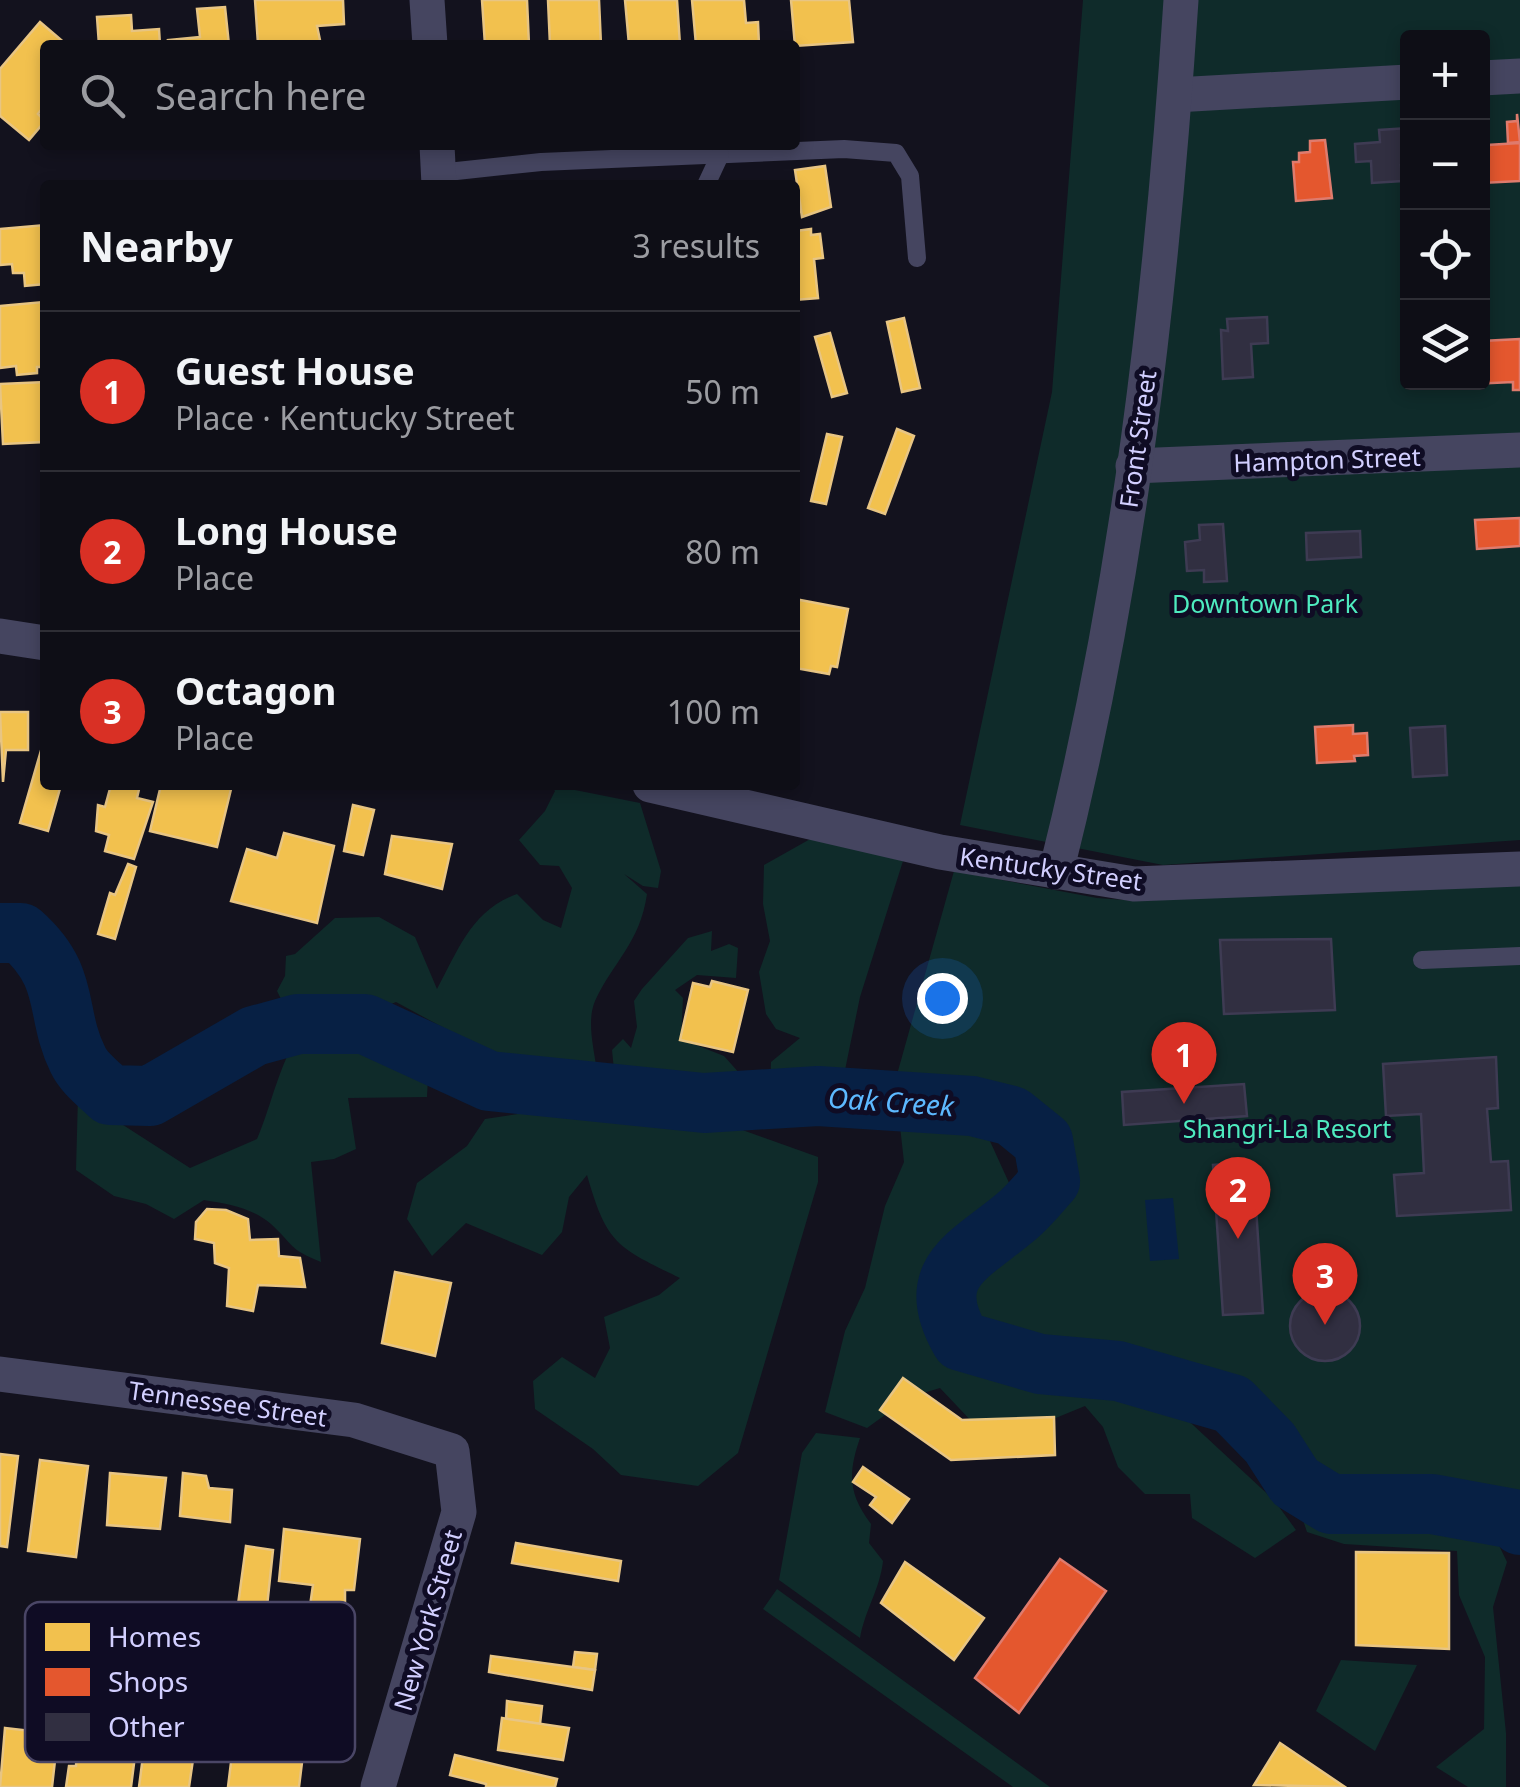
<!DOCTYPE html>
<meta charset="utf-8">
<style>
:root{--surface:#0e0e16;--page:#1c1c23;--text:#f1f3f6;--muted:#9b9ca1;--line:#2e2e35;--accent:#d93025}
body{margin:0;font-family:"Noto Sans",sans-serif;background:var(--page);color:var(--text)}
.controls{position:absolute;right:30px;top:30px;display:grid;overflow:hidden;border-radius:10px;box-shadow:0 5px 15px #0003}
.controls button{width:90px;height:90px;display:grid;place-items:center;padding:0;border:0;border-bottom:2px solid var(--line);background:var(--surface);color:var(--text);font:50px sans-serif}
.you{position:absolute;left:942px;top:998px;width:35px;height:35px;margin:-25px;border:8px solid #fff;border-radius:50%;background:#1a73e8;box-shadow:0 0 0 15px #1a73e833}
.badge{display:grid;place-items:center;width:65px;height:65px;border-radius:50%;background:var(--accent);color:#fff;font-size:32px;font-weight:700}
.pin{position:absolute;translate:-50% -82px;filter:drop-shadow(0 2px 5px #0008)}
.pin::after{content:'';position:absolute;top:52px;width:35px;height:30px;background:inherit;clip-path:polygon(0 0,100% 0,50% 100%)}
.list{margin:0;padding:0;list-style:none}
h2{display:flex;justify-content:space-between;align-items:center;height:130px;margin:0;padding:0 40px;font-size:42px}
h2 small{font-size:32px;font-weight:400;color:var(--muted)}
.list li{display:grid;grid-template-columns:65px 1fr auto;gap:30px;align-items:center;box-sizing:border-box;height:160px;padding:0 40px;border-top:2px solid var(--line)}
.list b{display:block;font-size:38px;white-space:nowrap}
.list p{margin:0;font-size:32px;white-space:nowrap;color:var(--muted)}
.list em{font-size:32px;font-style:normal;color:var(--muted)}
.icon{flex:none;width:55px;height:55px;fill:none;stroke:currentColor;stroke-width:2;stroke-linecap:round;stroke-linejoin:round}
.map{position:relative;flex:none;width:1520px;height:1787px;overflow:hidden}
.search{position:absolute;background:var(--surface);box-shadow:0 5px 15px #0003;left:40px;top:40px;width:760px;height:110px;display:flex;align-items:center;gap:25px;box-sizing:border-box;padding:0 35px;border-radius:10px;color:var(--muted);font-size:38px}
.panel{position:absolute;background:var(--surface);box-shadow:0 5px 15px #0003;left:40px;top:180px;width:760px;height:610px;border-radius:10px}
.map>svg:first-child{display:block}
</style>
<div class="map">
<svg width="1520" height="1787" viewBox="0 0 1520 1787">
<rect width="100%" height="100%" fill="#13121e"/>
<g fill="#0f2b2a" fill-rule="evenodd">
<path d="M1083,0h437v840l-357,25 -203,-40 92,-433zM1408,38h74v344h-74z"/>
<path d="M550,785l90,18 21,68 -3,17 -15,-2 -19,-12 23,20c-7,49 -34,68 -52,107 -8,19 -2,44 1,64l-13,17 -91,-28 -96,-52 -21,9 -85,6 -13,-26 8,-15 1,-20 9,-2 40,-36 44,-1 36,20 22,52c22,-40 34,-78 80,-95l26,26 18,8 11,-40 -13,-22 -19,-1 -21,-25 26,-29 10,-20z"/>
<polygon points="812,838 903,861 860,997 845,1070 770,1089 771,1062 800,1038 776,1029 766,1014 759,972 770,941 763,904 764,865"/>
<path d="M954,871l143,27 41,3 382,-22v633l-93,-17 -91,3 -40,-37 -62,-72 -122,-33 -74,-1 -74,-22 -8,-24 -1,-27 10,-14 58,-44 35,-38c-3,-15 -3,-42 -12,-53 -33,-45 -107,-36 -155,-37z"/>
<path d="M712,931l-1,20 18,-7 9,4 -2,30 -39,-3 -22,15 8,8 -2,41 43,17 25,28c-16,9 -30,8 -45,-2 -18,5 -37,6 -50,-10l-22,17 -17,-9 -3,-30 11,-11 8,9 6,-21 -3,-26 8,-12 46,-51z"/>
<path d="M337,1030l56,20 35,27 -1,20 -79,1 8,51 -22,10 -23,3 10,100c-34,-14 -26,-16 -50,-38 -18,-16 -43,-20 -67,-24l-30,19 -28,-15 -32,-8 -38,-26 2,-74 112,72 67,-29c15,-35 22,-75 43,-106z"/>
<path d="M538,1111l102,11 66,-5 112,40v25l-80,271 -40,33 -77,-11 -28,-26 -58,-40 -2,-28 29,-24 33,21 15,-30 -6,-31 55,-22 21,-17c-63,-31 -73,-33 -93,-103l-18,22 -7,35 -20,23 -76,-32 -34,33 -25,-37 10,-36 50,-37 18,-27z"/>
<polygon points="899,1117 940,1117 984,1128 1010,1185 1005,1210 971,1231 941,1258 937,1329 977,1355 1025,1372 1110,1370 1155,1405 1179,1412 1274,1500 1296,1530 1255,1558 1192,1518 1190,1494 1145,1494 1118,1467 1103,1427 1085,1406 1041,1424 975,1425 940,1388 910,1397 867,1428 825,1412 845,1331 865,1288 885,1206 904,1162"/>
<path d="M816,1433l44,5c-12,35 -12,56 11,86l-2,19 14,18c-3,28 -18,49 -23,77l-81,-58 23,-127z"/>
<polygon points="1391,1513 1492,1531 1507,1562 1493,1607 1506,1733 1506,1787 1468,1787 1436,1767 1484,1729 1485,1657 1459,1595 1457,1551 1344,1544 1307,1532 1301,1514"/>
<polygon points="777,1589 1050,1787 1013,1787 763,1609"/>
<polygon points="1341,1660 1417,1665 1375,1751 1316,1711"/>
</g>
<polygon fill="#072044" points="1173,1198 1179,1259 1150,1261 1145,1200"/>
<g fill="#f2c14e" stroke="#e8c583" stroke-width="2.5">
<polygon points="255,0 343,0 344,24 317,26 321,45 258,44"/>
<polygon points="482,0 527,0 529,45 485,45"/>
<polygon points="548,0 599,0 601,45 550,45"/>
<polygon points="625,0 677,0 680,45 629,45"/>
<polygon points="692,0 744,0 746,23 758,22 759,45 696,45"/>
<polygon points="791,0 849,0 853,42 795,46"/>
<polygon points="225,7 229,45 169,45 168,40 200,37 197,9"/>
<polygon points="131,15 132,31 159,29 160,45 99,45 97,17"/>
<polygon points="40,22 67,45 45,45 45,105 38,114 45,121 29,140 0,116 0,69"/>
<polygon points="825,166 831,207 802,217 795,170"/>
<polygon points="45,225 45,284 25,286 24,273 13,273 12,264 0,265 0,229"/>
<polygon points="811,229 811,235 820,234 823,258 814,259 818,298 795,300 795,231"/>
<polygon points="43,302 45,367 37,367 37,373 17,375 16,366 0,368 0,306"/>
<polygon points="904,318 920,388 902,392 887,322"/>
<polygon points="830,333 847,393 832,397 815,337"/>
<polygon points="45,382 45,442 3,444 0,384"/>
<polygon points="897,429 914,436 885,514 868,508"/>
<polygon points="827,434 842,437 826,504 811,501"/>
<polygon points="795,599 848,609 837,667 831,666 829,674 795,668"/>
<polygon points="0,712 28,712 28,750 6,750 3,782"/>
<polygon points="42,747 45,785 61,785 48,831 20,823"/>
<polygon points="111,785 140,785 137,798 153,802 134,859 105,851 109,835 96,831 98,805 105,807"/>
<polygon points="161,785 232,785 217,847 150,831"/>
<polygon points="353,805 374,810 363,855 344,851"/>
<polygon points="284,833 334,846 317,923 231,901 247,849 277,858"/>
<polygon points="392,836 452,844 442,889 385,874"/>
<polygon points="128,864 136,867 115,939 98,934 110,893 115,895"/>
<polygon points="712,981 748,990 733,1052 680,1040 693,983 710,987"/>
<polygon points="207,1209 226,1210 248,1219 250,1240 278,1239 279,1256 300,1258 305,1287 258,1285 253,1311 227,1306 229,1268 215,1263 214,1243 195,1239 196,1222"/>
<polygon points="395,1272 451,1283 435,1356 382,1343"/>
<polygon points="903,1378 962,1420 1054,1417 1055,1455 951,1460 880,1410"/>
<polygon points="0,1454 18,1456 7,1547 0,1546"/>
<polygon points="40,1460 88,1466 76,1557 28,1551"/>
<polygon points="863,1467 909,1499 892,1523 870,1505 876,1497 853,1482"/>
<polygon points="110,1473 166,1478 160,1529 107,1525"/>
<polygon points="183,1473 206,1476 209,1488 232,1490 230,1522 180,1516"/>
<polygon points="284,1529 360,1539 354,1590 345,1590 345,1612 310,1606 313,1585 279,1581"/>
<polygon points="516,1543 621,1561 618,1581 512,1563"/>
<polygon points="246,1546 273,1550 266,1616 237,1612"/>
<polygon points="1356,1552 1449,1553 1449,1649 1356,1645"/>
<polygon points="905,1562 984,1618 954,1660 881,1603"/>
<polygon points="575,1652 597,1654 595,1670 573,1667"/>
<polygon points="491,1656 595,1670 592,1690 489,1672"/>
<polygon points="239,1697 309,1705 299,1787 228,1787"/>
<polygon points="507,1701 542,1706 540,1724 506,1719"/>
<polygon points="502,1718 569,1728 563,1760 498,1750"/>
<polygon points="5,1728 58,1734 52,1787 0,1787"/>
<polygon points="78,1733 137,1740 131,1787 66,1787 69,1766 76,1766"/>
<polygon points="146,1733 196,1739 189,1787 139,1787"/>
<polygon points="1280,1743 1345,1787 1254,1785"/>
<polygon points="455,1755 557,1779 555,1787 486,1787 486,1784 450,1775"/>
</g>
<g fill="#e4572e" stroke="#df7b6d" stroke-width="2.5">
<polygon points="1517,114 1520,142 1508,143 1507,122 1517,121"/>
<polygon points="1325,140 1332,198 1296,201 1293,162 1299,162 1299,153 1310,152 1310,141"/>
<polygon points="1520,143 1520,181 1482,183 1482,150 1487,145"/>
<polygon points="1520,339 1520,390 1513,390 1513,382 1471,384 1482,382 1482,341"/>
<polygon points="1520,518 1520,546 1477,549 1475,520"/>
<polygon points="1353,725 1353,734 1367,733 1368,755 1354,756 1355,761 1317,763 1315,727"/>
<polygon points="1060,1559 1106,1591 1019,1713 975,1678"/>
</g>
<g fill="none" stroke-linecap="round" stroke-linejoin="round">
<path stroke="#072044" stroke-width="60" d="M0,933h21c51,45 33,79 57,127 6,13 22,25 32,35l40,1 104,-60 44,-12h67l124,57 215,22 114,-7 154,10 40,10 31,25 7,40c-11,12 -21,25 -33,35 -47,40 -96,56 -56,125l79,23 78,7 114,33 38,39 25,39 36,22h101l82,15 6,6"/>
</g>
<g fill="#312f41" stroke="#3e3b53" stroke-width="2.5">
<polygon points="1408,128 1408,164 1401,165 1402,181 1372,183 1371,161 1356,162 1355,144 1380,142 1379,130"/>
<polygon points="1267,317 1268,343 1251,344 1253,377 1223,379 1221,330 1228,331 1227,319"/>
<polygon points="1223,524 1227,581 1204,582 1204,570 1187,571 1185,542 1200,540 1199,525"/>
<polygon points="1360,531 1361,557 1307,560 1306,533"/>
<polygon points="1445,726 1447,775 1413,777 1410,728"/>
<polygon points="1331,939 1335,1010 1224,1014 1220,940"/>
<polygon points="1496,1057 1498,1108 1487,1109 1491,1162 1508,1161 1511,1210 1397,1216 1394,1175 1424,1173 1421,1114 1386,1116 1383,1064"/>
<polygon points="1244,1084 1247,1116 1124,1125 1122,1092"/>
<polygon points="1253,1162 1263,1313 1223,1315 1213,1165"/>
<circle cx="1325" cy="1326" r="35"/>
</g>
<g fill="none" stroke-linecap="round" stroke-linejoin="round">
<g stroke="#454560" stroke-width="18">
<polyline points="438,173 541,162 844,149 896,153 910,176 917,258"/>
<polyline points="706,185 720,155"/>
<polyline points="1422,960 1520,956"/>
</g>
<g stroke="#454560" stroke-width="35">
<polyline points="427,0 430,45"/>
<polyline points="1482,78 1520,76"/>
<polyline points="1175,95 1408,82"/>
<polyline points="437,145 439,185"/>
<polyline points="1133,466 1520,450"/>
<polyline points="0,636 45,643"/>
<polyline points="650,785 940,852 1134,884 1520,869"/>
<path d="M1056,872c72,-285 106,-579 125,-872"/>
<polyline points="0,1374 354,1420 452,1451 459,1512 378,1787"/>
</g>
</g>
<g text-anchor="middle" dominant-baseline="central" stroke-width="10" stroke-linejoin="round" paint-order="stroke">
<g font-size="25" fill="#d2cfff" stroke="#0f0c24">
<text transform="translate(1137 439) rotate(-82)">Front Street</text>
<text transform="translate(1327 459) rotate(-2)">Hampton Street</text>
<text transform="translate(1051 868) rotate(8)">Kentucky Street</text>
<text transform="translate(228 1403) rotate(8)">Tennessee Street</text>
<text transform="translate(427 1620) rotate(-74)">New York Street</text>
</g>
<g font-size="25" fill="#4eebbf" stroke="#0f0c24">
<text x="1265" y="603">Downtown Park</text>
<text x="1287" y="1128">Shangri-La Resort</text>
</g>
<g font-size="28" font-style="italic" fill="#5db9ff" stroke="#0f0c24">
<text transform="translate(891 1101) rotate(4)">Oak Creek</text>
</g>
</g>
<rect x="25" y="1602" width="330" height="160" rx="15" fill="#0f0c24" stroke="#4a4666" stroke-width="2.5"/>
<rect x="45" y="1623" width="45" height="28" fill="#f2c14e"/>
<rect x="45" y="1668" width="45" height="28" fill="#e4572e"/>
<rect x="45" y="1713" width="45" height="28" fill="#312f41"/>
<g font-size="28" fill="#d2cfff">
<text x="108" y="1647">Homes</text>
<text x="108" y="1692">Shops</text>
<text x="108" y="1737">Other</text>
</g>
</svg>
<div class="controls">
<button>+</button>
<button>−</button>
<button><svg class="icon" aria-label="locate" viewBox="0 0 24 24"><circle cx="12" cy="12" r="6"/><path d="M12 2v4M12 18v4M2 12h4M18 12h4"/></svg></button>
<button><svg class="icon" aria-label="layers" viewBox="0 0 24 24"><path d="M12 4l9 5-9 5-9-5zM3 14l9 5 9-5"/></svg></button>
</div>
<div class="you"></div>
<div class="pin badge" style="left:1184px;top:1104px">1</div>
<div class="pin badge" style="left:1238px;top:1239px">2</div>
<div class="pin badge" style="left:1325px;top:1325px">3</div>
<div class="search"><svg class="icon" aria-label="search" viewBox="0 0 24 24"><circle cx="10" cy="10" r="6"/><path d="M15 15l6 6"/></svg>Search here</div>
<section class="panel">
<h2>Nearby<small>3 results</small></h2>
<ul class="list">
<li><span class="badge">1</span><div><b>Guest House</b><p>Place · Kentucky Street</p></div><em>50 m</em></li>
<li><span class="badge">2</span><div><b>Long House</b><p>Place</p></div><em>80 m</em></li>
<li><span class="badge">3</span><div><b>Octagon</b><p>Place</p></div><em>100 m</em></li>
</ul>
</section>
</div>
